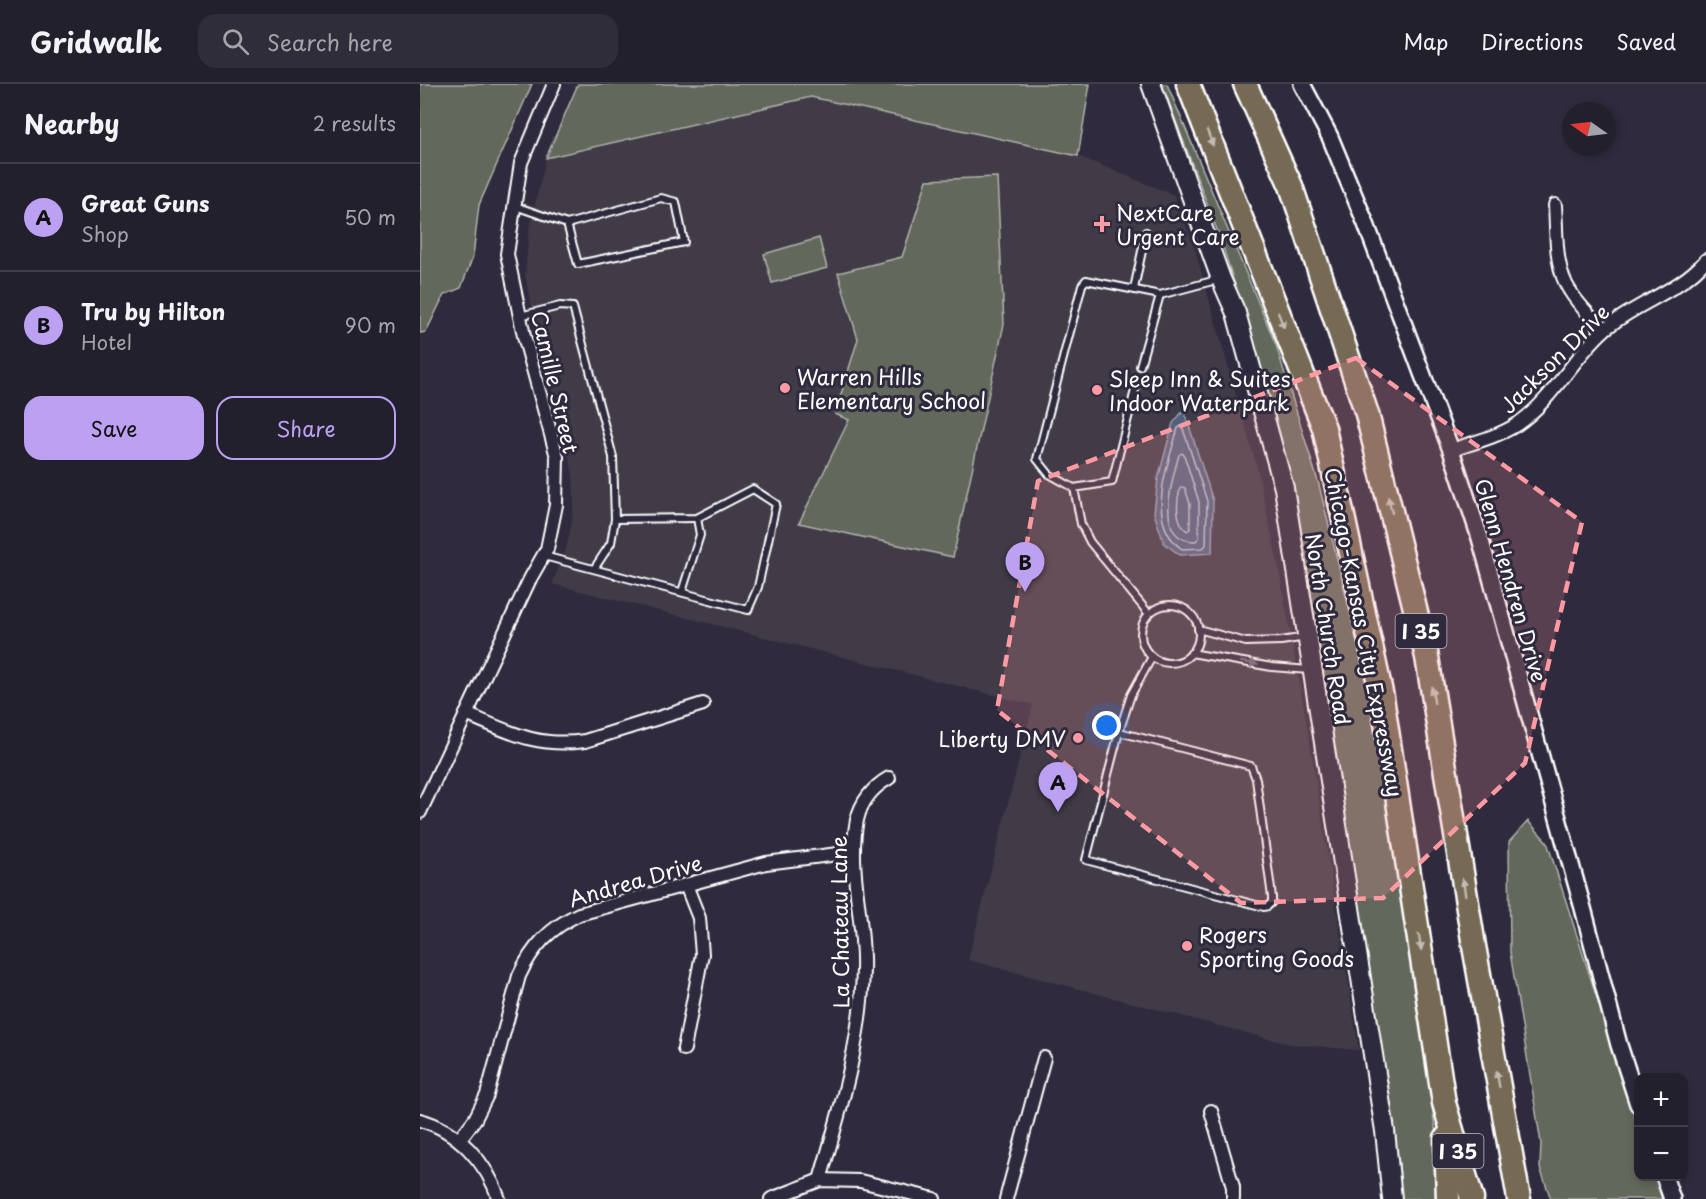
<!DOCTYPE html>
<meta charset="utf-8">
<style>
:root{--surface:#23202e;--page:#2f2d3a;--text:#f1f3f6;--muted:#a3a3aa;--line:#403e4a;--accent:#bca0f2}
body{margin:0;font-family:"Playpen Sans",sans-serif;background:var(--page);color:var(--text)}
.controls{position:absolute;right:18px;bottom:18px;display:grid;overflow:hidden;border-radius:12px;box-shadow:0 3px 9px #0003}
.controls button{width:54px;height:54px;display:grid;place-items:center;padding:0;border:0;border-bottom:2px solid var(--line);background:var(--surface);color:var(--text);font:30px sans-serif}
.compass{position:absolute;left:1142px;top:18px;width:54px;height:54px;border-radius:50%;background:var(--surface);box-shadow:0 3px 9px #0003;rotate:284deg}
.you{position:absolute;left:687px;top:642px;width:21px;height:21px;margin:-15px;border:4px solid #fff;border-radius:50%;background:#1a73e8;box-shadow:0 0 0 9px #1a73e833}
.badge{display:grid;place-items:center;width:39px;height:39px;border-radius:50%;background:var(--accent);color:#111;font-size:20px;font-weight:700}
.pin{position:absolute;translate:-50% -50px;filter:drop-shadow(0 2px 3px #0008)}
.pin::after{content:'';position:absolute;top:32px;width:21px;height:18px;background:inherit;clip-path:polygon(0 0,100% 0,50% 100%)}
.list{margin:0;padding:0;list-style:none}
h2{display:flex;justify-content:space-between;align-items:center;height:78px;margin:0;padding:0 24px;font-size:26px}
h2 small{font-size:20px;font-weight:400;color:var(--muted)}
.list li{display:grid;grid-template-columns:39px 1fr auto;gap:18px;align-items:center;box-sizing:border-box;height:108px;padding:0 24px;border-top:2px solid var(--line)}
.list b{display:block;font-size:22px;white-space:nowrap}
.list p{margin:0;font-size:20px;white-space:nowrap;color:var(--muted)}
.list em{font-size:20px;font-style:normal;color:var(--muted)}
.actions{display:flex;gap:12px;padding:18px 24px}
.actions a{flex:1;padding:14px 0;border:2px solid var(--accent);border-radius:18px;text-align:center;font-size:21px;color:var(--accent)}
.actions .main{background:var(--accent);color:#111}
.icon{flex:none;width:33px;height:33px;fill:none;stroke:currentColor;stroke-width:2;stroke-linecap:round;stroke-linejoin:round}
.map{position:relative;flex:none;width:1286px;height:1115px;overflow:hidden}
header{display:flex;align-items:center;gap:36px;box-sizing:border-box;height:84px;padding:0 30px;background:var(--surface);border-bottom:2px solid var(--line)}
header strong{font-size:28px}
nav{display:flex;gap:33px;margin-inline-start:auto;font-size:21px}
.search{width:420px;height:54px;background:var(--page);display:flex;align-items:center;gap:15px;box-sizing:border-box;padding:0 21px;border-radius:18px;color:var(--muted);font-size:22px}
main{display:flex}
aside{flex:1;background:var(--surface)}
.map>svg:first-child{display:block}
</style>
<header>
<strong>Gridwalk</strong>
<div class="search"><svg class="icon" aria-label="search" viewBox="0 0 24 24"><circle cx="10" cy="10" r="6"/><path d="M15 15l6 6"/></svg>Search here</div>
<nav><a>Map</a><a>Directions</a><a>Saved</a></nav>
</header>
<main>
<aside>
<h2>Nearby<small>2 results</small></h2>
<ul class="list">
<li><span class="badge">A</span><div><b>Great Guns</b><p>Shop</p></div><em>50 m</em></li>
<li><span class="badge">B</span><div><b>Tru by Hilton</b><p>Hotel</p></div><em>90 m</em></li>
</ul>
<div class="actions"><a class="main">Save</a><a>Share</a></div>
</aside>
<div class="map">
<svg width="1286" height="1115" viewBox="0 0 1286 1115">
<rect width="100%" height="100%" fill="#2f2a3d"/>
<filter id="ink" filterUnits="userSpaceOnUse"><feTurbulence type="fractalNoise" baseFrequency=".0167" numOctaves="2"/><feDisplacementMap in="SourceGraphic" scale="12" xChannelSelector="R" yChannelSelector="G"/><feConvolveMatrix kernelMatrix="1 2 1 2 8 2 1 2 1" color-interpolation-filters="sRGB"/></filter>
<g filter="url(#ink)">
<polygon fill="#413a46" points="391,13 658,72 754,111 774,162 837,384 858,480 888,647 939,966 869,960 548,876 613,621 132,500 146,465 151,442 154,418 153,391 138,324 124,285 105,191 109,146 126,74"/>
<g fill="#63685b" stroke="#b1b4ad" stroke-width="1.5">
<polygon points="0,0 112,0 59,121 53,172 41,204 24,211 6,248 0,249"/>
<polygon points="158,0 670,0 658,72 391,13 126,74"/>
<polygon points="742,0 747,0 856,261 899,401 957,640 1016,1050 1020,1115 981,1115 979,1080 880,441 839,277 800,154"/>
<polygon points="577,93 584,240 533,473 379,439 429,336 415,330 438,255 418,189 482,173 507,96"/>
<polygon points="399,154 407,184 352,199 344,170"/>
<polygon points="1108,737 1127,758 1218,1042 1218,1092 1239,1093 1248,1115 1131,1115 1120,1084 1121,1059 1090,868 1089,758"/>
</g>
<polygon fill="#525e7b" stroke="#979eb0" stroke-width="1.5" points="764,326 793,417 792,469 760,471 744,459 734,429 738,395 753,339"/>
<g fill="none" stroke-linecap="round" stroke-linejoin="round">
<g stroke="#babfca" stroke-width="1.5">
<path d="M762,342l25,75 -1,44 -3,3 -21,1c-38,-27 -14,-84 -4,-121z"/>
<path d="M762,369l2,2 15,47v36l-3,3c-43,2 -24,-62 -17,-86z"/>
<path d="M761,403l4,1 5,16v25l-3,2c-12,-9 -11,-31 -6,-44z"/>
</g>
<defs>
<g id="service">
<polyline points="95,122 147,140 158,180 264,158 256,118 241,114 147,140"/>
<polyline points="714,205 726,148"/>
<polyline points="100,232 140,222 153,223 193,373 195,435"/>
<polyline points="720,282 740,211"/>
<polyline points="716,302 692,398 654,404 661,440 670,458 729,530"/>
<polyline points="654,404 629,390 617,375 662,201 666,196 740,211 800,195"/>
<polyline points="124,472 328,526 338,503 356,420 333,405 277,434 195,435 191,459 174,485"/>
<polyline points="262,508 280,451 277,434"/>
<circle cx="750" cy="550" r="29"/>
<polyline points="778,545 826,558 861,557 886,553"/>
<polyline points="771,569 852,583 889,586"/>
<polyline points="699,648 831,682 836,695 852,813 852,818 848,822 844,823 666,776 699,648 711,611 732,573"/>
</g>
<g id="minor">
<path d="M1135,121c2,28 -1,62 15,86 9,15 22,26 33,40"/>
<path d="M1031,366c21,-7 46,-13 65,-25 36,-24 56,-66 88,-95 31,-27 75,-38 102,-70"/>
<path d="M46,630c43,18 71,34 119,27l118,-37"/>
<polyline points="0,728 110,495 127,465 136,421 137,373 104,252 87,170 101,79 134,0"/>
<polyline points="264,965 282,870 279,834 266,801"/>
<polyline points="791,1027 813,1103 813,1115"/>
<path d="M0,1036c38,10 67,43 79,79"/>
<path d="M39,1056l16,-21 12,-24 32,-119c13,-29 31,-48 60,-62l187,-51 88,-11"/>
<path d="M400,1096c20,-70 41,-136 43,-210 2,-49 -16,-101 -6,-150 4,-18 16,-33 32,-42"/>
<polyline points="351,1115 400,1096 440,1097 514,1115"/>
<polyline points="586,1115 624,974"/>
</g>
<g id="tertiary">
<polyline points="882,0 910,53 946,140 1031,366 1060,454 1163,824 1199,961 1218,1020"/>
<polyline points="1244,1092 1252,1115"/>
</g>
<polyline id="secondary" points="731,0 801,195 816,229 864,404 965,1047 972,1115"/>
<g id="motorway">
<polyline points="768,0 904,344 962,613 1024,1019 1052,1115"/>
<polyline points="825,0 871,102 947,330 1007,573 1054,862 1099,1115"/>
<polyline points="1026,1054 1028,1115"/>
</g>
</defs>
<use href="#service" stroke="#fff" stroke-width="10"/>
<use href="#minor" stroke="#fff" stroke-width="16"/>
<use href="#tertiary" stroke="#fff" stroke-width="20"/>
<use href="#secondary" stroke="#fff" stroke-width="22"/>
<use href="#motorway" stroke="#fff" stroke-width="27"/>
<use href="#service" stroke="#2f2a3d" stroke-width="6"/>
<use href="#minor" stroke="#2f2a3d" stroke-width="12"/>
<use href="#tertiary" stroke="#2f2a3d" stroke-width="15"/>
<use href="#secondary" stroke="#2f2a3d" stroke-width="18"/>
<use href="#motorway" stroke="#766a55" stroke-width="22"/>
</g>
<defs><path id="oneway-solid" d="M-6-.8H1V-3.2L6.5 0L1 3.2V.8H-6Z" transform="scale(1.5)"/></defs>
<g fill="#c1bcb2">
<use href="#oneway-solid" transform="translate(790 54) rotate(68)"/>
<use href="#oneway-solid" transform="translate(861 236) rotate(68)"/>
<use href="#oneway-solid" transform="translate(970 421) rotate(-104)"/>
<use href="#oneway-solid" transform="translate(1013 611) rotate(-99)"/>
<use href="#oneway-solid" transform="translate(1044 803) rotate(-99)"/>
<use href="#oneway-solid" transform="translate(1000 858) rotate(81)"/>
<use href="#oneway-solid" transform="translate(1078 995) rotate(-100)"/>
</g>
<use fill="#6d6a77" href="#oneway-solid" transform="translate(829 579) rotate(9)"/>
</g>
<path fill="#ff9aa2" fill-opacity="0.2" stroke="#ff9aa2" stroke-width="4.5" stroke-dasharray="12 8" stroke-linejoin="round" d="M936,274l226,164 -57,241 -142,135 -142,5 -244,-193 41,-229z"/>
<g fill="#ff9aa2" stroke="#2f2a3d" stroke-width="2">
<path d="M679 131h6v6h6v6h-6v6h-6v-6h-6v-6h6z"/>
<circle cx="365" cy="304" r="6"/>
<circle cx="677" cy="306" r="6"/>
<circle cx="658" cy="654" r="6"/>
<circle cx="767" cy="862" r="6"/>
</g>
<g text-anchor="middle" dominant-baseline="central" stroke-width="6" stroke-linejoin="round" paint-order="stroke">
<g fill="#2f2a3d" stroke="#c1bfc5" stroke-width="1.5">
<rect x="975.5" y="530" width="51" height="34" rx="4.5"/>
<rect x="1012.5" y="1050" width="51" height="34" rx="4.5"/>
</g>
<g font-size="20" font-weight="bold" fill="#fff">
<text x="1001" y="547">I 35</text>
<text x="1038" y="1067">I 35</text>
</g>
<g font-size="21" fill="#fff" stroke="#2f2a3d" text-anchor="start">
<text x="696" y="128">NextCare<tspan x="696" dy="24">Urgent Care</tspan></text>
<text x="377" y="292">Warren Hills<tspan x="377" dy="24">Elementary School</tspan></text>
<text x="689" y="294">Sleep Inn &amp; Suites<tspan x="689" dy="24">Indoor Waterpark</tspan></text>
<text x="646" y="654" text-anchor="end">Liberty DMV</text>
<text x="779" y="850">Rogers<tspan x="779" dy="24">Sporting Goods</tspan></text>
</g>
<g font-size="21" fill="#fff" stroke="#2f2a3d">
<text transform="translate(1134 274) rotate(-45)">Jackson Drive</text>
<text transform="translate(136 298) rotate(77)">Camille Street</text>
<text transform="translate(1092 496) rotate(74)">Glenn Hendren Drive</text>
<text transform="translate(909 545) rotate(81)">North Church Road</text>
<text transform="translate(945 548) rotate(79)">Chicago-Kansas City Expressway</text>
<text transform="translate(215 796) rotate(-16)">Andrea Drive</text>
<text transform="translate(419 838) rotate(-91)">La Chateau Lane</text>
</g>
</g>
</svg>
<div class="controls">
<button>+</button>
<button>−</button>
</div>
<svg class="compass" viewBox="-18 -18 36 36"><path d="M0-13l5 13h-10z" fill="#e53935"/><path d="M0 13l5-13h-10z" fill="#a3a3aa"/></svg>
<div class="you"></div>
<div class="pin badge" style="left:638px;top:728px">A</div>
<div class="pin badge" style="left:605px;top:508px">B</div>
</div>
</main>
